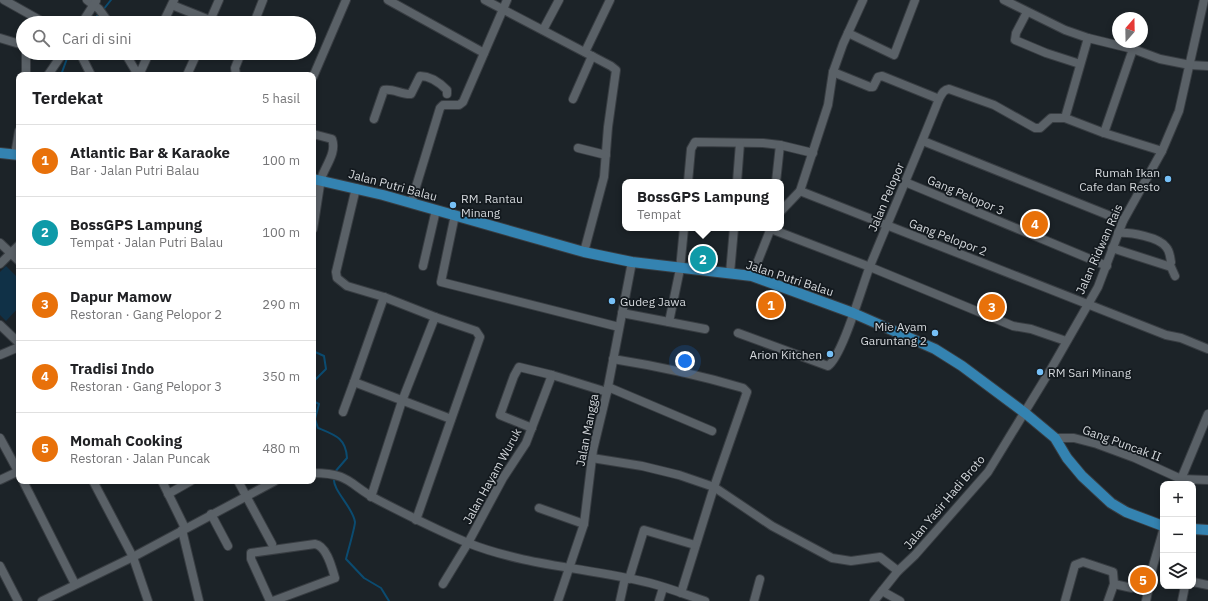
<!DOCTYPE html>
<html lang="id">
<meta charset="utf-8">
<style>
:root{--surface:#fff;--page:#f6f6f6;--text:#202124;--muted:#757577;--line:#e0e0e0;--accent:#b45309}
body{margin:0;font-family:"IBM Plex Sans",sans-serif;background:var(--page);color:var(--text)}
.controls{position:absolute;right:12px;bottom:12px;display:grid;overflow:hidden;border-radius:8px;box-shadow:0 2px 6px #0003}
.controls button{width:36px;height:36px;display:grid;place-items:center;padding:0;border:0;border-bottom:1px solid var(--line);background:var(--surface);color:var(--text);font:20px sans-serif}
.compass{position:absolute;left:1112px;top:12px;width:36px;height:36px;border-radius:50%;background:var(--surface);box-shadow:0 2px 6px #0003;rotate:20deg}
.you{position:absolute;left:685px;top:361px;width:14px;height:14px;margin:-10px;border:3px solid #fff;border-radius:50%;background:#1a73e8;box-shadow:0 0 0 6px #1a73e833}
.badge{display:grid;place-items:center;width:26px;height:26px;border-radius:50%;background:var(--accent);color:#fff;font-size:13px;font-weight:700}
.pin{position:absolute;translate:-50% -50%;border:2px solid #fff;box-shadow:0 1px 4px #0006}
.popup{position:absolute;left:622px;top:179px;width:162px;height:52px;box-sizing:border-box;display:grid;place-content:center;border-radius:8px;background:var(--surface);filter:drop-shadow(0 1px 3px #0005);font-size:13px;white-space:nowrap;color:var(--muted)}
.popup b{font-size:15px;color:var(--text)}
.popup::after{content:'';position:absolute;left:50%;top:100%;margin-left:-8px;border:8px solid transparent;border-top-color:var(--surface)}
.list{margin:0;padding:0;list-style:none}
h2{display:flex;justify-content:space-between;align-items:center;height:52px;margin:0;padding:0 16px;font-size:17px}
h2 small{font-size:13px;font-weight:400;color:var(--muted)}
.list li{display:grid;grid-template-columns:26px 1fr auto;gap:12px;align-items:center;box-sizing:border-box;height:72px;padding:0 16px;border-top:1px solid var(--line)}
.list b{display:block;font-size:15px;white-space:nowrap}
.list p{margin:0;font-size:13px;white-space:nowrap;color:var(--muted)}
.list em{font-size:13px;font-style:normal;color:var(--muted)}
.icon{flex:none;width:22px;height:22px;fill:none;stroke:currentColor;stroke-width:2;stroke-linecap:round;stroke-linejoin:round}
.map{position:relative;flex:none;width:1208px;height:601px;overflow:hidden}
.search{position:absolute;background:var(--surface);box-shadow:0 2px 6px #0003;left:16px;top:16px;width:300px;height:44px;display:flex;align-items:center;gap:10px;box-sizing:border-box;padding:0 14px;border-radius:22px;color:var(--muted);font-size:15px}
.panel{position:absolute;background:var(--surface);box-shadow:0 2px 6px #0003;left:16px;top:72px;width:300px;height:412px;border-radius:8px}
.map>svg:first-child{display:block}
</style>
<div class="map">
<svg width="1208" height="601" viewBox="0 0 1208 601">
<rect width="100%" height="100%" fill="#1c2328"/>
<polygon fill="#103147" points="6,266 19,279 19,307 6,321 0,315 0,272"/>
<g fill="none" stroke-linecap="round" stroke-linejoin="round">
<g stroke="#0b4b70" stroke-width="2">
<polyline points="103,10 111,0"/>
<polyline points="91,23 100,13"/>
<polyline points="61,75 69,53"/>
<polyline points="313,351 324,356 326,369 313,382"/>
<path d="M313,401l6,3 -4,15 3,9c17,7 28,10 29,30l-13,15"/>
<path d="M334,478c-2,12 19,29 21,44 0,5 -7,29 -9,37l18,19 17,10 8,13"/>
</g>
<defs>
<g id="minor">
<polyline points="4,0 45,23"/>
<polyline points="87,0 99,9 109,23"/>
<polyline points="388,0 484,53"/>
<polyline points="485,0 611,66 616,70 608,127 604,177 584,252"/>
<polyline points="1004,0 1065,30 1088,38 1133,49 1160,59 1190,65 1208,66"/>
<polyline points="172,5 217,23"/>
<polyline points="1027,12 1016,33 1015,40 1046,53 1080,64"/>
<polyline points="82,23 96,1"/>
<polyline points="163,23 174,0"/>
<polyline points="209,23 219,0"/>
<polyline points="254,23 263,0"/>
<polyline points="543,30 559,0"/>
<polyline points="848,33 894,55 915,0"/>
<polyline points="0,38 23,45"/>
<polyline points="585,52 610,0"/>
<polyline points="26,53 26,75"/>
<polyline points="82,53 83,59 91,75"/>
<polyline points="125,53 138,75"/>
<polyline points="833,72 870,87 873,87 878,77 882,76 939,99"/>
<polyline points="48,75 63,53"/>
<polyline points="139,75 149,53"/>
<polyline points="187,75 197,53"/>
<polyline points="236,75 235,68 241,53"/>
<polyline points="313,77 346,0"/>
<polyline points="573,99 592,56"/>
<polyline points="1065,118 1088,38"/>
<path d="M374,119l10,-29c9,-2 18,5 27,4l9,-18c11,0 20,7 27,14v4"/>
<polyline points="1104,133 1133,49"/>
<path d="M313,134l19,5c5,14 -7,27 -11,40 -3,17 -5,33 -8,50"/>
<polyline points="923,141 1123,221"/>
<polyline points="578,148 606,155"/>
<polyline points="15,155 19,131"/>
<polyline points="688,182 691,149 695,142 763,143 780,145 813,153"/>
<polyline points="737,182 740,143"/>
<polyline points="776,182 780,145"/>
<polyline points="905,182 1107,266"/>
<polyline points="356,188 336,272 337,278 347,286 384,297 435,317"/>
<polyline points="800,191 1166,335 1181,338 1208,349"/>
<polyline points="411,203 440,108 443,105 459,105 463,102 507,0"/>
<polyline points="781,211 800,191 828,105 833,72 843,44 863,0"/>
<polyline points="455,215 441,282 619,327"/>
<polyline points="771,229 870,267 1013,326 1031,329 1066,341"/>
<path d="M1118,233c12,-1 41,4 48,14 4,4 4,10 5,15"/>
<polyline points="0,243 19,261"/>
<polyline points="1112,248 1171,267 1175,276"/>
<polyline points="0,264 19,245"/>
<polyline points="423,266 436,210"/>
<polyline points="730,273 734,228"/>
<polyline points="752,276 771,228"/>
<polyline points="384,297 354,382 451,419"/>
<polyline points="622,313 705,329"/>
<polyline points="669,322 680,269 684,228"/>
<polyline points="0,325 19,343"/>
<path d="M738,333l90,33c15,-11 34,-80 42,-100 23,-56 47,-111 69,-167 3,-5 4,-9 10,-10l45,16 41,23h5l11,-10h14l39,15 58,18"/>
<polyline points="0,355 19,347"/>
<path d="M613,359c44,7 86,16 130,29l4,4 -33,95 -33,106"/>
<polyline points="608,387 712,431"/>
<polyline points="343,412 354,382"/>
<polyline points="532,428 500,415 514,376 519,367 552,375 607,392"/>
<polyline points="0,438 19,473"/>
<polyline points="1055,438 1074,438 1097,444 1135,458 1181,479 1208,480"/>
<polyline points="592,458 642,466 679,475 714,487 772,526 832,558 851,561 880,557 898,571"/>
<path d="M313,473c38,0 36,12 65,27 29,15 59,30 90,43 58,23 122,25 182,40 19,5 37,12 55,18"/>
<polyline points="0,480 19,471"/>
<polyline points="23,481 75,584"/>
<polyline points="93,481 133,557 148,601"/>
<polyline points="162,481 185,528"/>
<polyline points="238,481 272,544"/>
<polyline points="1179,484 1208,414"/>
<polyline points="168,494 191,481"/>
<polyline points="371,497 402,401 435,317 476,331 480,337 416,520"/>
<polyline points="539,508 584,524"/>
<polyline points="211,514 228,546"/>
<polyline points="182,530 199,601"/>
<polyline points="0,566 18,601"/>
<polyline points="629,579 644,530 695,545"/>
<polyline points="1193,582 1208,585"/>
<polyline points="443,584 468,543 503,478 526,443 552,375"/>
<polyline points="1114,584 1132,588"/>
<polyline points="882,591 900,601"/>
<polyline points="42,601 133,557 275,481"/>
<path d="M270,601l-19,-42v-6l64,-9c12,2 17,24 20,34l-62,23"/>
<polyline points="558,601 584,524 593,450 607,392 632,262"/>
<polyline points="620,601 625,578"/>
<polyline points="659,601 663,588"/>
<polyline points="754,601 760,579"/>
<polyline points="874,601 898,571 915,555 988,472 1051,369 1098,287 1123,221 1162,151 1179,111 1204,0"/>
<polyline points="1065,601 1075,565 1083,562 1113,572 1114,584 1108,601"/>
<polyline points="1146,601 1153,566 1163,531"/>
<polyline points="1182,601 1185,586"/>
</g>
<g id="major">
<polyline points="0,153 19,155"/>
<polyline points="313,179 383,195 584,252 632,262 752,276 853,313 935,349 962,366 1025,413 1055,438 1067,458 1082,476 1111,503 1126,512 1163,526"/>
<polyline points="1193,529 1208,530"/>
</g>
</defs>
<use href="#minor" stroke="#383d42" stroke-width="10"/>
<use href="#major" stroke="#383d42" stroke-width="12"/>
<use href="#minor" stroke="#5a6167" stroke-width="8"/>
<use href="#major" stroke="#3483b1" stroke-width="10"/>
</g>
<g fill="#76c0f7" stroke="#13191e" stroke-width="1.5">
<circle cx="1168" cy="179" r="4"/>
<circle cx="453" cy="205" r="4"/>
<circle cx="612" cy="301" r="4"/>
<circle cx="935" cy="333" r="4"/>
<circle cx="830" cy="354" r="4"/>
<circle cx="1040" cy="372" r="4"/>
</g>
<g text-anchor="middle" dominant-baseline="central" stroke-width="3.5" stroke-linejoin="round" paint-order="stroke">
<g font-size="12" fill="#d4d8dc" stroke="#13191e" text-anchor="end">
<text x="1160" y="172">Rumah Ikan<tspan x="1160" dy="14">Cafe dan Resto</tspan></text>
<text x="461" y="198" text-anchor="start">RM. Rantau<tspan x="461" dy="14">Minang</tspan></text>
<text x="620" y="301" text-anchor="start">Gudeg Jawa</text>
<text x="927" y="326">Mie Ayam<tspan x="927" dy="14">Garuntang 2</tspan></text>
<text x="822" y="354">Arion Kitchen</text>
<text x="1048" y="372" text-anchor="start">RM Sari Minang</text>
</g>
<g font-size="12" fill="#d4d8dc" stroke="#13191e">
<text transform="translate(393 185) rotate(15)">Jalan Putri Balau</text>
<text transform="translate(966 195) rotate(23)">Gang Pelopor 3</text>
<text transform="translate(886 197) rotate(-67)">Jalan Pelopor</text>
<text transform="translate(948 237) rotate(21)">Gang Pelopor 2</text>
<text transform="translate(1099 249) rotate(-66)">Jalan Ridwan Rais</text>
<text transform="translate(790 278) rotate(18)">Jalan Putri Balau</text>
<text transform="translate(587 430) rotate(-79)">Jalan Mangga</text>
<text transform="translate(1122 443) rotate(20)">Gang Puncak II</text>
<text transform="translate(492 476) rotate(-61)">Jalan Hayam Wuruk</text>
<text transform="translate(944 502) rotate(-50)">Jalan Yasir Hadi Broto</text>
</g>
</g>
</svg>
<div class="controls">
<button>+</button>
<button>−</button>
<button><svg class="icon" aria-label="layers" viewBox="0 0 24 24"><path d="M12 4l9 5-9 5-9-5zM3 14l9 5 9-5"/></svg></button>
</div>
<svg class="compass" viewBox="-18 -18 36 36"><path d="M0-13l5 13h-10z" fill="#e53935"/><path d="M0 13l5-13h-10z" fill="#757577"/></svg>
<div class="you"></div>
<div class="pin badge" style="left:771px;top:305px;background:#e8710a">1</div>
<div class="pin badge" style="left:703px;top:259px;background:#0f9aa8">2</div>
<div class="popup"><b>BossGPS Lampung</b>Tempat</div>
<div class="pin badge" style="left:992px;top:307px;background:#e8710a">3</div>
<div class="pin badge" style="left:1035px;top:224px;background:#e8710a">4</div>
<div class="pin badge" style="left:1143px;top:580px;background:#e8710a">5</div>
<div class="search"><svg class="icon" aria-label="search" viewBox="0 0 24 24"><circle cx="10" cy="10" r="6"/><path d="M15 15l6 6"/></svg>Cari di sini</div>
<section class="panel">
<h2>Terdekat<small>5 hasil</small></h2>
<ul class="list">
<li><span class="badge" style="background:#e8710a">1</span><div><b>Atlantic Bar &amp; Karaoke</b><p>Bar · Jalan Putri Balau</p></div><em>100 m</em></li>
<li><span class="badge" style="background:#0f9aa8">2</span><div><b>BossGPS Lampung</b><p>Tempat · Jalan Putri Balau</p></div><em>100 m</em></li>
<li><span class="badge" style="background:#e8710a">3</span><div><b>Dapur Mamow</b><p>Restoran · Gang Pelopor 2</p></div><em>290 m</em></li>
<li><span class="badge" style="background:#e8710a">4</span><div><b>Tradisi Indo</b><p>Restoran · Gang Pelopor 3</p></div><em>350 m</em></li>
<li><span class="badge" style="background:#e8710a">5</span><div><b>Momah Cooking</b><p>Restoran · Jalan Puncak</p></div><em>480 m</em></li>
</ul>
</section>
</div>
